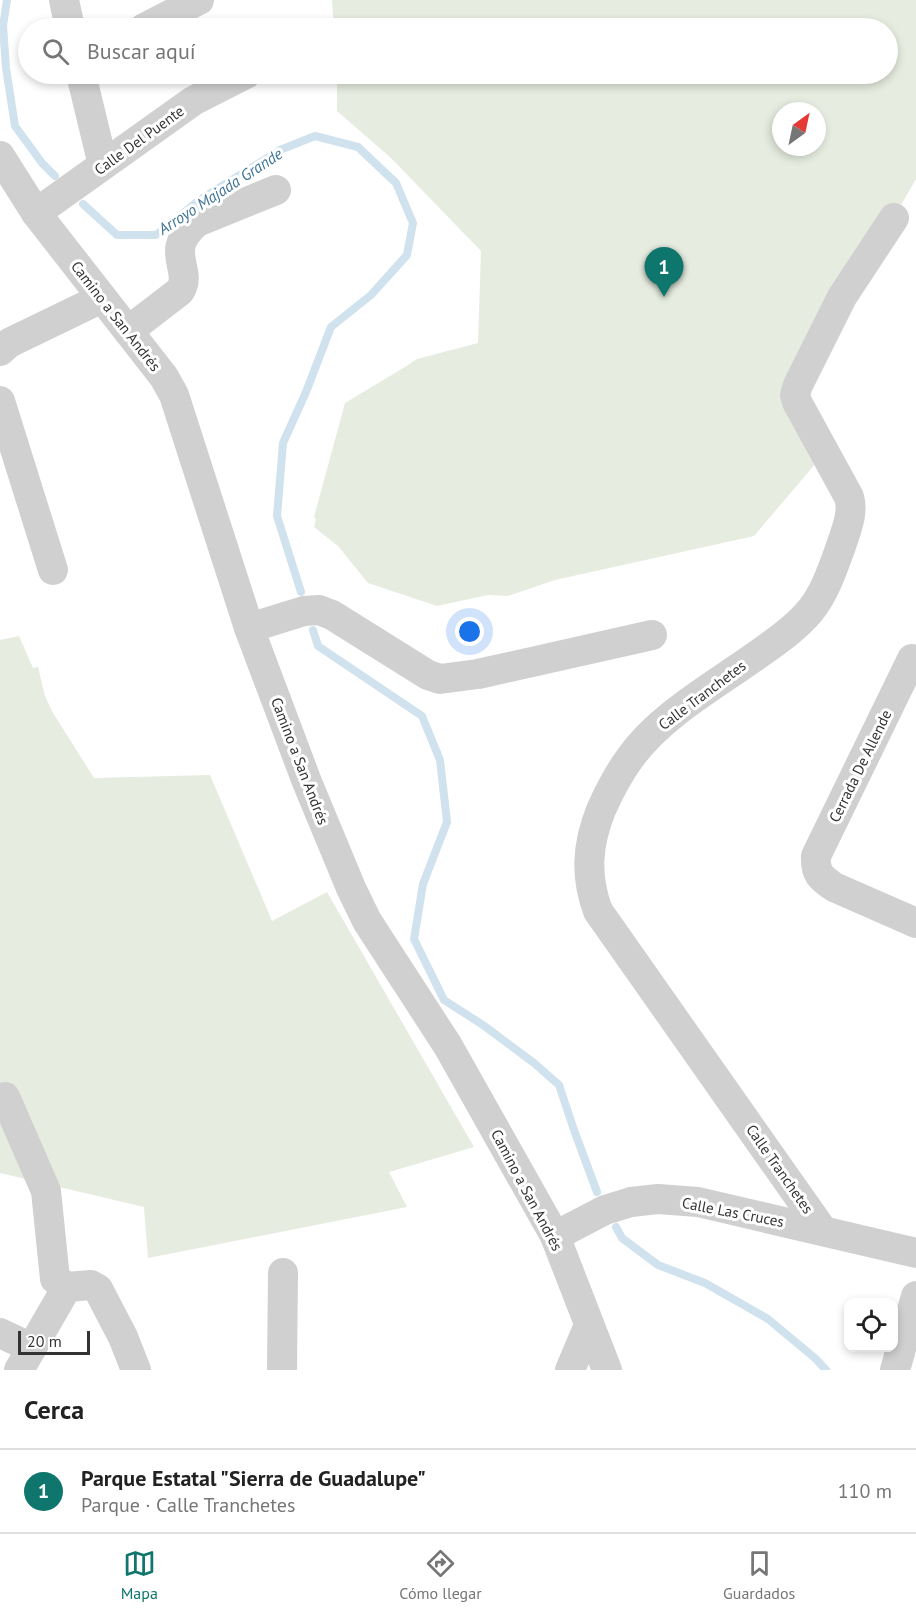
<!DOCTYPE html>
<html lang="es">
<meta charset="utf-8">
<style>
:root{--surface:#fff;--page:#f2f2f2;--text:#222;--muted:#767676;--line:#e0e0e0;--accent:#0f766e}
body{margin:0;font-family:"PT Sans",sans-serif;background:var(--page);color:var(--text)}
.controls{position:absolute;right:18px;bottom:18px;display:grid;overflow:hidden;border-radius:12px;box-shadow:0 3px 9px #0003}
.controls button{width:54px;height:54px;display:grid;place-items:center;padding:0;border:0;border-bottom:2px solid var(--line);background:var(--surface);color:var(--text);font:30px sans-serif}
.compass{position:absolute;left:772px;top:102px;width:54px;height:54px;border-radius:50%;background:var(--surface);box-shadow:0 3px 9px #0003;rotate:33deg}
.scale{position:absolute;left:18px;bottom:15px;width:72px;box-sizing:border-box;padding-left:6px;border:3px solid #333;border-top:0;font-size:16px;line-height:21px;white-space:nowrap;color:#333;-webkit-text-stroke:4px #fff;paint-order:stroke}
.you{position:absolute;left:470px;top:632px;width:21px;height:21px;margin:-15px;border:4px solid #fff;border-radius:50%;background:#1a73e8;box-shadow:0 0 0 9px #1a73e833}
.badge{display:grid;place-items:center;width:39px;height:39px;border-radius:50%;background:var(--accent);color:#fff;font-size:20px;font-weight:700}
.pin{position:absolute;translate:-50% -50px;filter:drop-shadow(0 2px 3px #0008)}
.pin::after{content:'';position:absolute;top:32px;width:21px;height:18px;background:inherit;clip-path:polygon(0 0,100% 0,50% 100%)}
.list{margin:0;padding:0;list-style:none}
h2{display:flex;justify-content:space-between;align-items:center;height:78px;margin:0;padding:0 24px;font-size:26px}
h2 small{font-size:20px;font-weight:400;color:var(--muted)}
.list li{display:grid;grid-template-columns:39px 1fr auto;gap:18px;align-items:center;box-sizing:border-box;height:84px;padding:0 24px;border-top:2px solid var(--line)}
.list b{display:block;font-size:22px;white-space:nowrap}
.list p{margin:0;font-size:20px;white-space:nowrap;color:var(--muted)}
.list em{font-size:20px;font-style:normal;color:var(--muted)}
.icon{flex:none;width:33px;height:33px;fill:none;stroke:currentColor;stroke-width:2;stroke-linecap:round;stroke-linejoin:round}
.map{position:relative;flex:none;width:916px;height:1370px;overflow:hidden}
.search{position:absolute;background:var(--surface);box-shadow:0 3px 9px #0003;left:18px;right:18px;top:18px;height:66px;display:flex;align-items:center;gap:15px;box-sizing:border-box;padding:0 21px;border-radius:33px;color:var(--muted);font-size:22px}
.sheet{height:162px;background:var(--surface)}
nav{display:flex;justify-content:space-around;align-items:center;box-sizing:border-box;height:84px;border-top:2px solid var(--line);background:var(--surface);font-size:16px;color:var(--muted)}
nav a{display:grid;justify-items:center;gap:3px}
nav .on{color:var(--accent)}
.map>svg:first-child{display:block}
</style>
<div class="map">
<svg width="916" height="1370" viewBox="0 0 916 1370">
<rect width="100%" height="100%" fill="#fff"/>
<g fill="#e6ecdf" fill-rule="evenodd">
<path d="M332,0h584v179l-111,193 11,91 -62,73 -199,44 -47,16 -20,-1 -51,11 -69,-23 -30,-37 -24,-19 2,-8 -2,-2 31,-114 60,-36 12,-8 61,-16 3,-92 -90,-93 -54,-47v-37h551v-46h-554zM781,111h36v36h-36z"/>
<polygon points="19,636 33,668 38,667 45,696 53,713 94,778 210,775 272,921 327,892 474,1147 389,1172 407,1207 148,1258 144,1207 0,1173 0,640"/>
</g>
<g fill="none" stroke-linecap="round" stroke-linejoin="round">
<g stroke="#cfe2ee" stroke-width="8">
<polyline points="7,0 3,26 6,68 15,126 42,163 55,176"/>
<polyline points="83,204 117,235 156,235 198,201 280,150 315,136 358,147 396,183 413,223 407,255 371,295 331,327 306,392 283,443 277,516 301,592"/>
<polyline points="313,630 318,646 422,716 440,760 447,822 423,884 414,939 444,1000 483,1025 534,1063 559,1085 574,1130 597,1192"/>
<polyline points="616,1227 622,1238 658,1265 705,1283 768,1319 816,1359 826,1370"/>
</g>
<g stroke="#d0d0d0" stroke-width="30">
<polyline points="64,0 70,28"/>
<polyline points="144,28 199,0"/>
<polyline points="81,74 103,165"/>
<polyline points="0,156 36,213 164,377 174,395 249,628 307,782 351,888 367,921 448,1046 555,1236 607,1370"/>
<polyline points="36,213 193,101 246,74"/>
<path d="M128,331l52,-40c14,-22 -18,-39 17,-69l79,-32"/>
<polyline points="0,351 9,343 102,298"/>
<polyline points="0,401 53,570"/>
<polyline points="249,628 304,611 319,610 332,615 428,675 440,679 478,674 652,635"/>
<path d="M912,659l-96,197c-1,18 5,22 18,31l82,36"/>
<polyline points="5,1097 46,1191 55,1279 67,1287"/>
<path d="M823,1231l-225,-320c-13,-35 -11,-66 3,-101 8,-18 18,-37 29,-52 28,-40 80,-70 120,-98 21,-15 43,-29 60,-49 15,-18 23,-43 31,-65 5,-16 13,-33 8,-49l-52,-95 -2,-7 3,-10 44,-88 52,-79"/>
<polyline points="555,1236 605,1210 631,1202 658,1199 698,1202 916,1253"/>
<polyline points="67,1287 91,1285 98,1289 123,1337 136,1370"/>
<polyline points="0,1333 32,1348"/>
<polyline points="19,1370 67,1287"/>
<polyline points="282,1370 283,1273"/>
<polyline points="570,1370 589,1325"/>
<polyline points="895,1370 916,1296"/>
</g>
</g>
<g text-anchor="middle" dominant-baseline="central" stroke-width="6" stroke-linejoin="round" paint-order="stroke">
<g font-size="15" fill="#333" stroke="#fff">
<text transform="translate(139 140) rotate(-36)">Calle Del Puente</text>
<text transform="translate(116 316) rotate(52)">Camino a San Andrés</text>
<text transform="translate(702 695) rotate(-37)">Calle Tranchetes</text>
<text transform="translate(300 761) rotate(69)">Camino a San Andrés</text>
<text transform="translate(860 766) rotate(-64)">Cerrada De Allende</text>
<text transform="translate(780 1169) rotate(55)">Calle Tranchetes</text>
<text transform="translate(527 1190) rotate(62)">Camino a San Andrés</text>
<text transform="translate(733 1212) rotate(11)">Calle Las Cruces</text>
</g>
<g font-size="16" font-style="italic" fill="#3f7597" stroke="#fff">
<text transform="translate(220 191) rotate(-33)">Arroyo Majada Grande</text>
</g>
</g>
</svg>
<div class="controls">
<button><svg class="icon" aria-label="locate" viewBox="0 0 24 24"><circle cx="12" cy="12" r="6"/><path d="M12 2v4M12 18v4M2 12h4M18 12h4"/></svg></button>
</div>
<svg class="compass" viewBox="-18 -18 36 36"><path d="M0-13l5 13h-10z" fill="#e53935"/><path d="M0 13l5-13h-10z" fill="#767676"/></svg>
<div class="scale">20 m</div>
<div class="you"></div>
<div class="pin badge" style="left:664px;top:297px">1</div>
<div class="search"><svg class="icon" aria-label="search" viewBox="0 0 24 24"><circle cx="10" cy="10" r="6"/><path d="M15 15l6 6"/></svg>Buscar aquí</div>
</div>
<section class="sheet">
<h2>Cerca<small></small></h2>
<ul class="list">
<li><span class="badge">1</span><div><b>Parque Estatal &quot;Sierra de Guadalupe&quot;</b><p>Parque · Calle Tranchetes</p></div><em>110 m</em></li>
</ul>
</section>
<nav>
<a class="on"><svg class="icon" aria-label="map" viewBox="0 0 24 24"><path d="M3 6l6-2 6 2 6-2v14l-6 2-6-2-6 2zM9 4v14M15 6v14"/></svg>Mapa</a>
<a><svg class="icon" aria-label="directions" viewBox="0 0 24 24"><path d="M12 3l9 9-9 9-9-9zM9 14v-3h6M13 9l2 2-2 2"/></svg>Cómo llegar</a>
<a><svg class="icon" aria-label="saved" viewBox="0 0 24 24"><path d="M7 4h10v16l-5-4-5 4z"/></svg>Guardados</a>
</nav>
